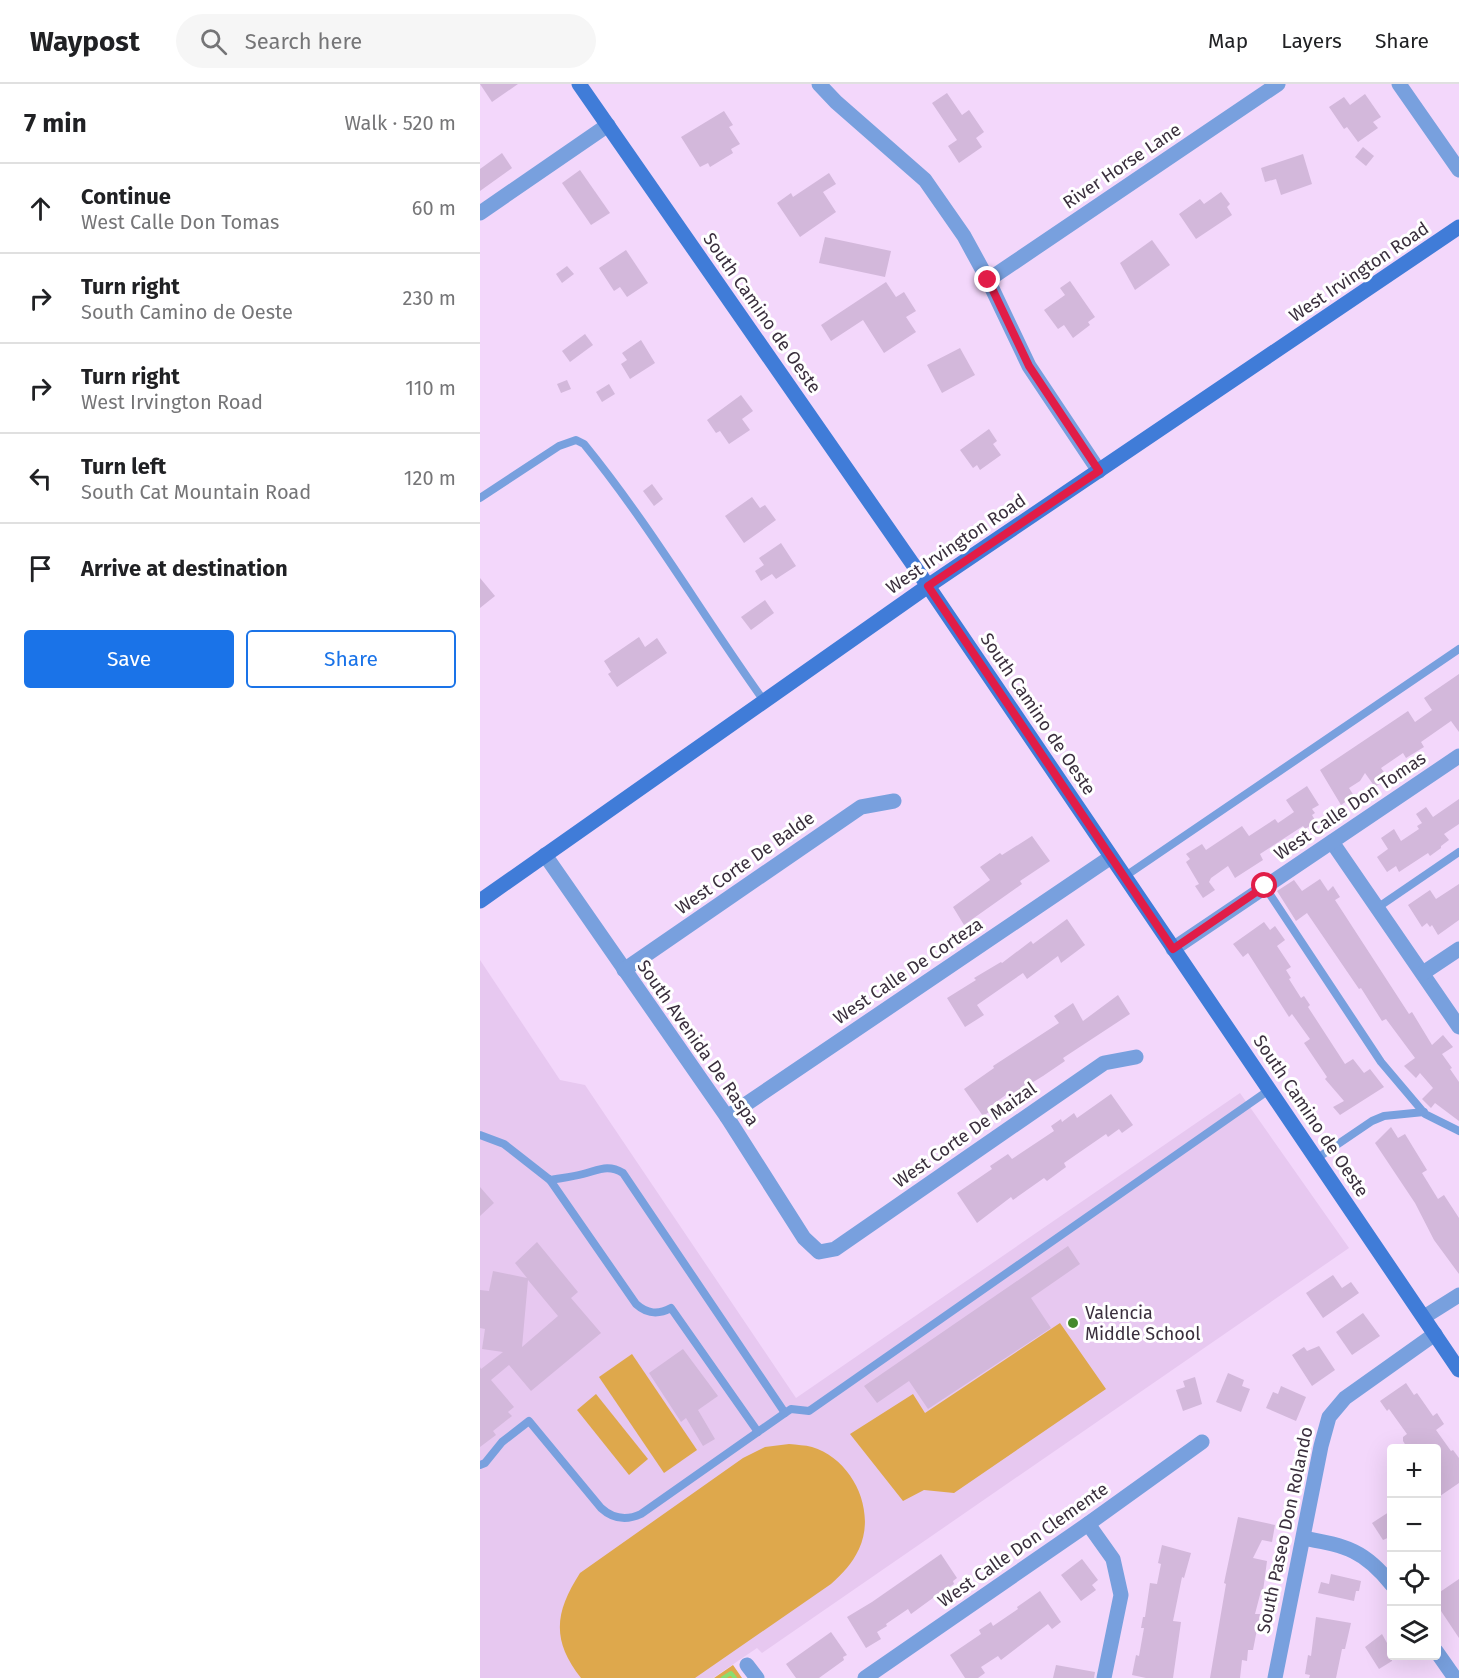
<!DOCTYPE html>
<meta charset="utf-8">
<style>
:root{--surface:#fff;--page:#f6f6f6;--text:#202124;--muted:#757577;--line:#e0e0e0;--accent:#1a73e8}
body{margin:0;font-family:"Fira Sans",sans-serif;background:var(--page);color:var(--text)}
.controls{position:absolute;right:18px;bottom:18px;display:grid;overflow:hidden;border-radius:6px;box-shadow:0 6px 24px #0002}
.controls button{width:54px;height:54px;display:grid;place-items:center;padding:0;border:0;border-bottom:2px solid var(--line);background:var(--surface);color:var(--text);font:30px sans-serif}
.stop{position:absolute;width:18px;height:18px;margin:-14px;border:4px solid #e11d48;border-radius:50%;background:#fff}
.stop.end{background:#e11d48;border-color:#fff;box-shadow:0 2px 6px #0008}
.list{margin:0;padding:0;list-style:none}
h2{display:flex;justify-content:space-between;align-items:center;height:78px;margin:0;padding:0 24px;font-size:26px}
h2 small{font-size:20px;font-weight:400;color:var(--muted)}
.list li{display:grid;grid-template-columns:39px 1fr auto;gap:18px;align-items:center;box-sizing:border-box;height:90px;padding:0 24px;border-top:2px solid var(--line)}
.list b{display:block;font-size:22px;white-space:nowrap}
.list p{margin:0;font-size:20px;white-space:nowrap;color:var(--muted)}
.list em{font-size:20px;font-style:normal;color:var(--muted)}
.actions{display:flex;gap:12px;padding:18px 24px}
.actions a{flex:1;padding:14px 0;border:2px solid var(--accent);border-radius:6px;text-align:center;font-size:21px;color:var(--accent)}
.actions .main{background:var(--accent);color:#fff}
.icon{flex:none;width:33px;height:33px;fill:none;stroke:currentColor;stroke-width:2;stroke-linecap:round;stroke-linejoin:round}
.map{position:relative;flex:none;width:979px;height:1594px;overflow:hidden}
header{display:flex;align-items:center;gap:36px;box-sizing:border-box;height:84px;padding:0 30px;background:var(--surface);border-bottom:2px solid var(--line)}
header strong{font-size:28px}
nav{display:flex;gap:33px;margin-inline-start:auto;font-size:21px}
.search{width:420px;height:54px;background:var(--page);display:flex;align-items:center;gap:15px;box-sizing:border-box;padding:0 21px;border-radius:33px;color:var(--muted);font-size:22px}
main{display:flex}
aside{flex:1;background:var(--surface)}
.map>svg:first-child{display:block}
</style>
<header>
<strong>Waypost</strong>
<div class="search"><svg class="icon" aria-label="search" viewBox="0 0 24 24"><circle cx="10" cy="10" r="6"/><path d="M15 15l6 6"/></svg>Search here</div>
<nav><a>Map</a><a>Layers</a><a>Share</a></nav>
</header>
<main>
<aside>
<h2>7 min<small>Walk · 520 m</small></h2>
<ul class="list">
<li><svg class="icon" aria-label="ahead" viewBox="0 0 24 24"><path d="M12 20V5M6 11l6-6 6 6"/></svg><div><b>Continue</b><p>West Calle Don Tomas</p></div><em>60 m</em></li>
<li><svg class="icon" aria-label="right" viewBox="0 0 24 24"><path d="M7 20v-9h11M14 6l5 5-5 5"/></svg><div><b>Turn right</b><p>South Camino de Oeste</p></div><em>230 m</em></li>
<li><svg class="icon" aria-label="right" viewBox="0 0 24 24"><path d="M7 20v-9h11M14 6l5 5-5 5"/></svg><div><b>Turn right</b><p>West Irvington Road</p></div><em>110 m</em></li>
<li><svg class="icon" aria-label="left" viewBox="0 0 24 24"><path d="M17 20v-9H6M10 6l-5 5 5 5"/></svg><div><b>Turn left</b><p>South Cat Mountain Road</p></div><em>120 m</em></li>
<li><svg class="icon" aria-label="arrive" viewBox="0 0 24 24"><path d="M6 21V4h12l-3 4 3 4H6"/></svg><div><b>Arrive at destination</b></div></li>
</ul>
<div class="actions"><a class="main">Save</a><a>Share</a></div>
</aside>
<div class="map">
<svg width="979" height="1594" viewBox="0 0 979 1594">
<rect width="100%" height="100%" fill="#f3d7fb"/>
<polygon fill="#e7c8f0" points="0,876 80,996 105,1001 316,1314 760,1009 869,1164 282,1569 277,1564 233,1594 0,1594"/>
<g fill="#dea84c">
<polygon points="580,1239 626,1305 474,1409 444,1406 423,1417 370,1350 433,1310 445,1329"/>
<polygon points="152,1270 217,1366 184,1389 119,1293"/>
<polygon points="116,1310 168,1375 149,1391 97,1326"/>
<path d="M309,1360c8,1 16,1 23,3 40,12 65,63 47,102 -7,15 -16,24 -28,35l-136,94h-114c-30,-38 -26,-66 -1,-105l163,-115 22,-11z"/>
<polygon points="253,1581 262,1594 233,1594 234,1594"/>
</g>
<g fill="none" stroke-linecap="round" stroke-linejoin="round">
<polyline stroke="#8add70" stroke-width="4" points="243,1594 251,1589 255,1594"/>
</g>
<g fill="#d3b8db" fill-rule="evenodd">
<polygon points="0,0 38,0 12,18"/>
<polygon points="467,9 482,31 489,26 504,48 496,54 502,63 479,79 468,62 477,56 452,19"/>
<polygon points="885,10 901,33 893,38 898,44 878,58 867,43 864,45 849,23 864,13 870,21"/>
<polygon points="244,27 253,41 249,43 260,60 251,65 253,69 230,83 228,79 220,83 201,53"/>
<polygon points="883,63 894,72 886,82 875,73"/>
<polygon points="22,69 32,84 0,107 0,85"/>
<polygon points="823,70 832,100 801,111 796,95 785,98 781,84"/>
<polygon points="100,86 130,129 111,141 82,99"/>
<polygon points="349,89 356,100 343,108 356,128 320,153 297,119 311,109 313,113"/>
<polygon points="741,108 750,120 747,123 752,131 716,155 699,130 720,115 724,120"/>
<polygon points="345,153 411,167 405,193 339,179"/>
<polygon points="672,156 690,181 655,206 640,179"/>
<polygon points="146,166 168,199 147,213 140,203 134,207 119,184"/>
<polygon points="87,182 94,190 82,199 76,190"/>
<polygon points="590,197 615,233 608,238 610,241 593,254 584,241 578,245 564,226 585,211 580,204"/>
<polygon points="406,198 416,213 424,208 436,227 426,233 436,248 404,269 383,236 351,257 341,241"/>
<polygon points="105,250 113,261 90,278 82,267"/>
<polygon points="161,256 175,279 150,295 141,280 147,276 142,269"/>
<polygon points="480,264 495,291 462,309 447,281"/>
<polygon points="87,296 91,305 81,309 77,300"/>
<polygon points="129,300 135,310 122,318 116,308"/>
<polygon points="261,311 273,327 262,335 270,346 249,360 240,347 236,349 227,336"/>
<polygon points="509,345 517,357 513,360 521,371 500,386 497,381 493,384 480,366"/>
<polygon points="172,400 183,415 174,422 163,407"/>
<polygon points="272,413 280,424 285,421 296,436 264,459 245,432"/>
<polygon points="301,459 316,482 296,495 292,490 281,497 275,487 284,481 279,474"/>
<polygon points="0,494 15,512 0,524"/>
<polygon points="285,516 294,529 271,546 261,533"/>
<polygon points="159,553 165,563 177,554 187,569 137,603 128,590 131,588 124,577"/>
<polygon points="979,590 979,648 971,637 941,658 944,663 926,674 923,669 901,684 908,694 895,703 885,689 880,697 869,704 874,712 861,721 840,686 928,627 935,638 952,626 944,614"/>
<polygon points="827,702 839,721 832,725 835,729 832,731 836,738 825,745 823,742 780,770 783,776 755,794 748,782 731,794 729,798 735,806 723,814 715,802 719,800 706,778 710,775 706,770 722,760 726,766 762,742 769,752 795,735 798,739 814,728 806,716"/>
<polygon points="979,715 979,740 964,750 969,756 961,762 961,764 950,772 948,769 919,788 916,782 907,788 897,773 908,765 901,754 914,745 921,757 939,745 937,742 942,739 936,730 946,723 953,733"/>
<polygon points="552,752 570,777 540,797 542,800 484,841 473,823 510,796 500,783 520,769 522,771"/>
<polygon points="840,795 848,807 853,802 860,813 855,816 929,930 932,928 952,961 963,951 973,963 962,970 972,984 970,985 979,998 979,1037 955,1019 951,1024 942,1015 953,1004 940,989 936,994 924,982 935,974 906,935 902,937 881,904 879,905 827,829 816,837 797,807 814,796 822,807"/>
<polygon points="979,800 979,836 958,851 952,841 950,843 947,839 942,843 928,821 950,806 956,815"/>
<polygon points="587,835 605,861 581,879 578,872 547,895 543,889 497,921 504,931 485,943 467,914 496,896 494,894 521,878 522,879 551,857 553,860"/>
<polygon points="784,838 790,846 795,842 805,856 797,862 811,883 806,886 811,894 809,895 821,914 824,912 830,921 828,923 865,980 873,975 884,989 890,985 904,1003 860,1031 853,1023 864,1017 845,995 847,993 824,959 830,955 812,930 809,933 768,869 763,873 753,860"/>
<polygon points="638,911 650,930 583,974 585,977 563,992 532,1011 530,1008 509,1023 512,1026 503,1032 484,1005 514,984 513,982 579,939 574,932 593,919 603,937"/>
<polygon points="631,1010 653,1041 642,1049 639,1045 628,1053 626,1050 584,1079 586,1083 567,1097 564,1094 533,1116 531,1113 497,1139 477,1109 512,1085 510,1082 528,1070 532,1075 574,1047 571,1042 581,1035 582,1038 594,1029 597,1034"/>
<polygon points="911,1043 918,1054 925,1050 947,1086 942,1089 958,1115 964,1111 979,1134 979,1190 954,1156 935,1119 895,1059"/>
<polygon points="0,1103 14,1119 0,1132"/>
<path d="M57,1158l41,50 -7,6 30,35 -70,58 -22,-26 -18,15 23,27 -6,5 4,4 -19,15 3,4 -16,12v-80l1,2 22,-17 -21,-3 3,-20 -5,-1v-38l9,1 4,-20 34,7 -12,-15zM48,1196l30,36 -36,31z"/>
<polygon points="588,1162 600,1180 551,1214 571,1244 448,1325 429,1297 397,1319 384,1302"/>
<polygon points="853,1191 862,1204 871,1198 879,1209 843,1234 826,1209"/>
<polygon points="883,1229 900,1252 872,1271 856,1248"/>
<polygon points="839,1262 855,1286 832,1302 812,1271 824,1263 827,1267"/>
<polygon points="203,1265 238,1312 218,1326 235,1355 223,1362 206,1334 201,1338 169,1289"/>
<polygon points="748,1289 764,1296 762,1302 770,1305 761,1328 736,1318"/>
<polygon points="715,1293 722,1320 703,1327 696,1306 705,1303 703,1297"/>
<polygon points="926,1299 934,1311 937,1309 953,1332 957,1329 964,1340 956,1346 971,1367 973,1366 979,1374 979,1399 960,1412 957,1407 957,1365 928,1365 923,1357 923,1353 927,1350 909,1325 907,1327 900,1317"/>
<polygon points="801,1302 826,1313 816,1337 786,1324 793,1308 798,1310"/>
<polygon points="912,1426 912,1452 903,1456 892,1439"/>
<polygon points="758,1433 795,1441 792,1458 782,1456 773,1474 787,1477 783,1507 781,1507 775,1530 780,1530 773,1566 768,1566 767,1577 762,1576 760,1594 730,1594 746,1500 744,1499"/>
<polygon points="682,1461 711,1469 704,1494 702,1493 693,1537 701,1538 693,1594 666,1594 652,1591 656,1571 659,1572 664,1544 661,1544 663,1533 665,1533 670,1499 677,1500 681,1480 678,1479"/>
<polygon points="461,1470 477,1494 473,1497 474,1500 468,1504 469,1506 458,1513 457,1511 431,1530 428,1525 406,1540 407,1542 397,1548 401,1555 386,1564 367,1533 392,1518"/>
<polygon points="602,1475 618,1496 612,1501 616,1506 601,1517 581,1491"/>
<polygon points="851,1490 881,1497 879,1507 876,1507 874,1517 838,1509 841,1498 849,1500"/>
<polygon points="979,1495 979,1554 957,1521 957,1510"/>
<polygon points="560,1507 581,1538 572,1545 568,1540 521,1576 518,1572 501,1583 505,1589 498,1594 485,1594 470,1571 501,1550 499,1546 511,1538 513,1542 538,1525 537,1523"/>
<polygon points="836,1533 871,1539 865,1565 862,1565 856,1594 829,1594 830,1591 825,1590 828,1571 831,1572"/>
<polygon points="351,1548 367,1571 363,1573 364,1576 339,1594 316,1594 306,1580"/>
<polygon points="902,1550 907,1559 912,1556 912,1577 899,1585 885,1563"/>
<polygon points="576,1581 615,1588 614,1594 573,1594"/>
</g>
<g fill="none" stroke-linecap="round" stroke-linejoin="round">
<g stroke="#78a0de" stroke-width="8">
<path d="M0,414l79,-52 17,-6 8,4c66,81 119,172 180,257"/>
<polyline points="644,793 979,565"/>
<polyline points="785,803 901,978 945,1030 979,1047"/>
<polyline points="897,824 979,768"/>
<path d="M0,1051l24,9 46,36c11,-2 22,-3 33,-6 16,-4 25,-10 40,-1l162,240 6,-4 18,2 460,-321"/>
<polyline points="836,1075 892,1037 904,1032 944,1028"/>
<path d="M70,1096l86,124c11,10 22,11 35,4l87,124"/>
<path d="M0,1381l5,-2 17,-21 27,-21 72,87c12,11 25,13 40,6l144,-101"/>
</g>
<g stroke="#78a0de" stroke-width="15">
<polyline points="339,0 356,18 445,96 484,152 508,196 549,282 619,387"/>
<polyline points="919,0 979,86"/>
<polyline points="0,129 128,41"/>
<polyline points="508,196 798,0"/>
<polyline points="852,758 979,943"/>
<polyline points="65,771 247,1033 324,1154 339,1168 355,1165 624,979 656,973"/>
<polyline points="693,865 979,672"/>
<polyline points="144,886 381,723 414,717"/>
<polyline points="943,889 979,865"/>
<polyline points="247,1033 631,773"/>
<polyline points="944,1233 979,1211"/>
<polyline points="608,1440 633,1475 641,1511 624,1594"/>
<path d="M824,1454c41,8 60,11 88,47"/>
<polyline points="956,1567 975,1594"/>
<polyline points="267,1581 277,1594"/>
<polyline points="385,1594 608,1440 722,1358"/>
<polyline points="795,1594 841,1362 849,1333 865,1314 955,1250"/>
</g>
<g stroke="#407cd8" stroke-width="15">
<polyline points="99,0 448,502 979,1286"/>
<polyline points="0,817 448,502 979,143"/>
</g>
</g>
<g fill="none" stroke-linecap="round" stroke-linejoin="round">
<polyline stroke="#e11d48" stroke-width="8" points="508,196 549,282 619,387 448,502 693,865 785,802"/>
</g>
<circle fill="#45892d" stroke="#fff" stroke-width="2" cx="593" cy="1239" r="6"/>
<g text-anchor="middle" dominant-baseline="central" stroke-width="6" stroke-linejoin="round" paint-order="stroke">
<g font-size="18" fill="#3a2f3d" stroke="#fff">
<text transform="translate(642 82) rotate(-34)">River Horse Lane</text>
<text transform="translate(879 188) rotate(-34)">West Irvington Road</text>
<text transform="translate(282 229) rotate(55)">South Camino de Oeste</text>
<text transform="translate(476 460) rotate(-34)">West Irvington Road</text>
<text transform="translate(558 630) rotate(56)">South Camino de Oeste</text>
<text transform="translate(870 722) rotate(-34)">West Calle Don Tomas</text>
<text transform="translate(265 779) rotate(-35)">West Corte De Balde</text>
<text transform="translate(428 887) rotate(-34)">West Calle De Corteza</text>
<text transform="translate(218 959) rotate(55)">South Avenida De Raspa</text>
<text transform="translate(831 1032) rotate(56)">South Camino de Oeste</text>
<text transform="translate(485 1051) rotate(-35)">West Corte De Maizal</text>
<text transform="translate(805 1446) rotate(-78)">South Paseo Don Rolando</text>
<text transform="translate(543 1461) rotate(-35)">West Calle Don Clemente</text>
</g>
<g font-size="18" fill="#3a2f3d" stroke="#fff" text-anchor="start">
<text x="605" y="1229">Valencia<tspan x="605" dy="21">Middle School</tspan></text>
</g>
</g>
</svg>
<div class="controls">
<button>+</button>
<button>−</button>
<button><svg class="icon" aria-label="locate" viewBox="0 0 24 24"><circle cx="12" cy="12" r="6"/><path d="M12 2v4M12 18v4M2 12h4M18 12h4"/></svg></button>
<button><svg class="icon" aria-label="layers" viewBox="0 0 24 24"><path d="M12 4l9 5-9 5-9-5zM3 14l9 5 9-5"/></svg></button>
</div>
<div class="stop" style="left:785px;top:802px"></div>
<div class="stop end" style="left:508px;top:196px"></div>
</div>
</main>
